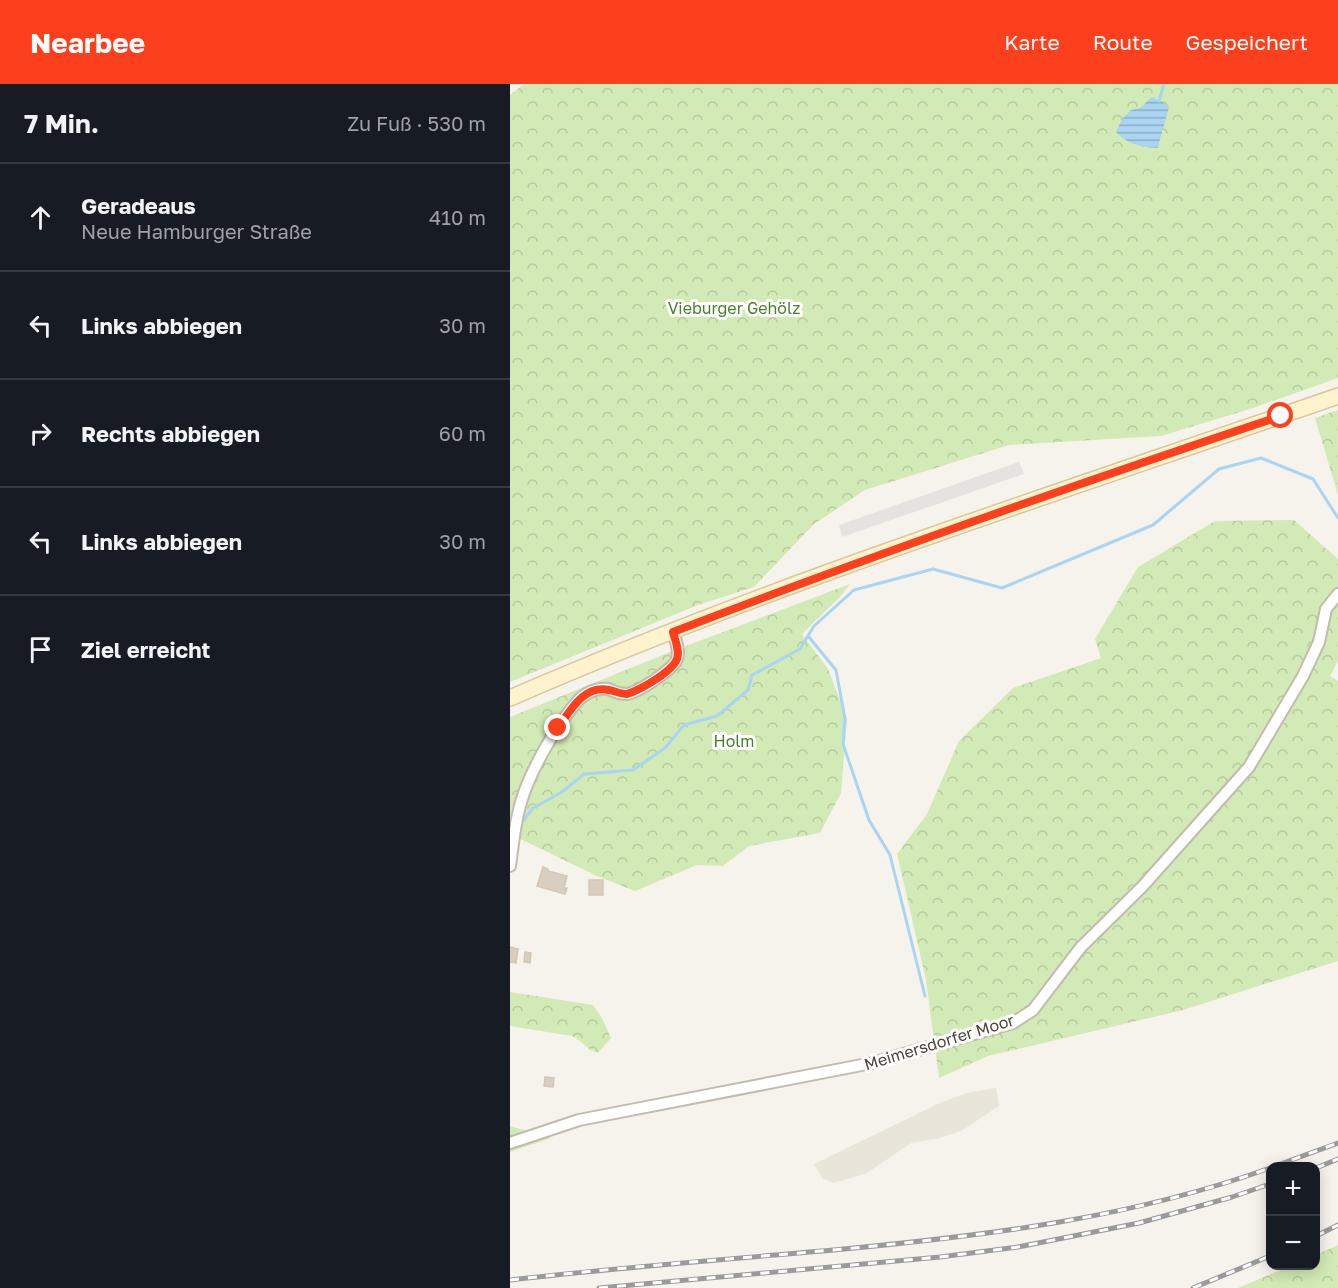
<!DOCTYPE html>
<html lang="de">
<meta charset="utf-8">
<style>
:root{--surface:#171b24;--page:#20242c;--text:#f1f3f6;--muted:#9ea1a6;--line:#363941;--accent:#fc3f1d}
body{margin:0;font-family:"Golos Text",sans-serif;background:var(--page);color:var(--text)}
.controls{position:absolute;right:18px;bottom:18px;display:grid;overflow:hidden;border-radius:12px;box-shadow:0 3px 15px #0003}
.controls button{width:54px;height:54px;display:grid;place-items:center;padding:0;border:0;border-bottom:2px solid var(--line);background:var(--surface);color:var(--text);font:30px sans-serif}
.stop{position:absolute;width:18px;height:18px;margin:-14px;border:4px solid #fc3f1d;border-radius:50%;background:#fff}
.stop.end{background:#fc3f1d;border-color:#fff;box-shadow:0 2px 6px #0008}
.list{margin:0;padding:0;list-style:none}
h2{display:flex;justify-content:space-between;align-items:center;height:78px;margin:0;padding:0 24px;font-size:26px}
h2 small{font-size:20px;font-weight:400;color:var(--muted)}
.list li{display:grid;grid-template-columns:39px 1fr auto;gap:18px;align-items:center;box-sizing:border-box;height:108px;padding:0 24px;border-top:2px solid var(--line)}
.list b{display:block;font-size:22px;white-space:nowrap}
.list p{margin:0;font-size:20px;white-space:nowrap;color:var(--muted)}
.list em{font-size:20px;font-style:normal;color:var(--muted)}
.icon{flex:none;width:33px;height:33px;fill:none;stroke:currentColor;stroke-width:2;stroke-linecap:round;stroke-linejoin:round}
.map{position:relative;flex:none;width:828px;height:1204px;overflow:hidden}
header{display:flex;align-items:center;gap:36px;box-sizing:border-box;height:84px;padding:0 30px;background:var(--accent);color:#fff}
header strong{font-size:28px}
nav{display:flex;gap:33px;margin-inline-start:auto;font-size:21px}
main{display:flex}
aside{flex:1;background:var(--surface)}
.map>svg:first-child{display:block}
</style>
<header>
<strong>Nearbee</strong>
<nav><a>Karte</a><a>Route</a><a>Gespeichert</a></nav>
</header>
<main>
<aside>
<h2>7 Min.<small>Zu Fuß · 530 m</small></h2>
<ul class="list">
<li><svg class="icon" aria-label="ahead" viewBox="0 0 24 24"><path d="M12 20V5M6 11l6-6 6 6"/></svg><div><b>Geradeaus</b><p>Neue Hamburger Straße</p></div><em>410 m</em></li>
<li><svg class="icon" aria-label="left" viewBox="0 0 24 24"><path d="M17 20v-9H6M10 6l-5 5 5 5"/></svg><div><b>Links abbiegen</b></div><em>30 m</em></li>
<li><svg class="icon" aria-label="right" viewBox="0 0 24 24"><path d="M7 20v-9h11M14 6l5 5-5 5"/></svg><div><b>Rechts abbiegen</b></div><em>60 m</em></li>
<li><svg class="icon" aria-label="left" viewBox="0 0 24 24"><path d="M17 20v-9H6M10 6l-5 5 5 5"/></svg><div><b>Links abbiegen</b></div><em>30 m</em></li>
<li><svg class="icon" aria-label="arrive" viewBox="0 0 24 24"><path d="M6 21V4h12l-3 4 3 4H6"/></svg><div><b>Ziel erreicht</b></div></li>
</ul>
</aside>
<div class="map">
<svg width="828" height="1204" viewBox="0 0 828 1204">
<defs>
<pattern id="forest-crowns" width="20" height="18" patternUnits="userSpaceOnUse" patternTransform="scale(1.5)"><rect width="20" height="18" fill="#d2eab5"/><path d="M2 6a3 3 0 1 1 6 0M12 15a3 3 0 1 1 6 0" fill="none" stroke="#b6ca9c"/></pattern>
<pattern id="water-rules" width="6" height="5" patternUnits="userSpaceOnUse" patternTransform="scale(1.5)"><rect width="6" height="5" fill="#a9d4f2"/><path d="M0 2.5h6" fill="none" stroke="#8caec5"/></pattern>
</defs>
<rect width="100%" height="100%" fill="#f6f3ec"/>
<polygon fill="#eae5da" points="486,1004 489,1022 451,1047 426,1055 401,1059 357,1089 324,1099 313,1095 304,1080 432,1018 457,1009"/>
<g fill="url(#forest-crowns)">
<polygon points="14,0 828,0 828,294 743,324 651,352 499,361 355,406 304,440 244,503 188,521 0,598 0,11"/>
<polygon points="828,326 828,411 805,334"/>
<polygon points="784,436 828,475 828,577 820,592 828,597 828,877 673,926 478,972 429,994 416,896 387,770 417,730 449,657 503,604 591,574 585,555 628,483 705,437"/>
<polygon points="340,500 331,512 292,550 318,585 337,635 331,709 310,749 239,762 213,782 187,781 125,807 87,792 0,750 0,633 160,568"/>
<path d="M0,908l83,13 9,13 9,20 -13,15c-12,-3 -15,-12 -26,-17l-62,-10z"/>
<polygon points="0,1042 41,1054 0,1068"/>
<polygon points="828,1161 828,1204 728,1204 780,1182 806,1182 806,1171"/>
</g>
<polygon fill="#e5e3e0" points="509,378 514,390 332,453 329,441"/>
<path fill="url(#water-rules)" d="M642,13l17,9c-3,15 -8,27 -11,42 -16,-1 -30,-3 -42,-16l6,-13 9,-9 9,-2z"/>
<g fill="none" stroke-linecap="round" stroke-linejoin="round">
<g stroke="#a9d4f2" stroke-width="3">
<polyline points="649,17 654,0"/>
<polyline points="298,552 326,586 335,635 333,660 359,736 380,771 415,912"/>
<polyline points="14,736 23,724 52,708 74,690 123,686 155,664 174,641 207,632 238,606 242,591 290,565 304,542 344,506 423,485 492,504 643,441 709,385 751,374 803,395 828,434"/>
</g>
</g>
<g fill="#d8cfc1" stroke="#d3c7b4" stroke-width="1.5">
<polygon points="33,783 38,785 38,787 57,792 54,804 57,804 55,810 27,802"/>
<rect x="79" y="796" width="14" height="15"/>
<polygon points="0,863 8,865 6,879 0,878"/>
<polygon points="15,868 21,869 20,879 14,878"/>
<polygon points="35,993 44,994 43,1003 34,1002"/>
</g>
<g fill="none" stroke-linecap="round" stroke-linejoin="round">
<defs>
<g id="minor">
<path d="M0,782c3,-22 5,-46 12,-67 9,-29 34,-73 54,-96 7,-9 20,-16 32,-14 6,2 11,5 18,5 10,0 48,-25 51,-35 3,-9 -2,-20 -4,-27"/>
<polyline points="0,1059 69,1036 362,979 503,939 523,926 571,863 632,803 739,683 793,592 809,558 816,525 828,510"/>
</g>
<path id="secondary" d="M0,614c269,-117 551,-206 828,-302"/>
</defs>
<use href="#minor" stroke="#c2bbae" stroke-width="14"/>
<use href="#secondary" stroke="#d6c79b" stroke-width="18"/>
<use href="#minor" stroke="#fff" stroke-width="10"/>
<use href="#secondary" stroke="#fff3cd" stroke-width="15"/>
<defs>
<g id="rail">
<polyline points="765,1082 828,1059"/>
<polyline points="806,1084 828,1075"/>
<polyline points="806,1152 828,1141"/>
<path d="M0,1196c111,-13 223,-21 334,-31 146,-14 287,-31 426,-81"/>
<polyline points="89,1204 430,1173 508,1163 629,1139 722,1113 760,1100"/>
<polyline points="683,1204 760,1172"/>
</g>
</defs>
<use href="#rail" stroke="#9a9a9a" stroke-width="5"/>
<use href="#rail" stroke="#fff" stroke-width="3" stroke-dasharray="9" stroke-linecap="butt"/>
</g>
<g fill="none" stroke-linecap="round" stroke-linejoin="round">
<path stroke="#fc3f1d" stroke-width="8" d="M48,644c12,-17 26,-44 51,-38 6,1 11,4 18,4 13,-4 45,-22 50,-35 3,-8 -2,-19 -4,-27 200,-77 404,-148 608,-216"/>
</g>
<g text-anchor="middle" dominant-baseline="central" stroke-width="6" stroke-linejoin="round" paint-order="stroke">
<g font-size="16" fill="#4a7f2a" stroke="#fff">
<text x="224" y="224">Vieburger Gehölz</text>
<text x="224" y="657">Holm</text>
</g>
<g font-size="16" fill="#4b4439" stroke="#fff">
<text transform="translate(429 958) rotate(-17)">Meimersdorfer Moor</text>
</g>
</g>
</svg>
<div class="controls">
<button>+</button>
<button>−</button>
</div>
<div class="stop" style="left:771px;top:332px"></div>
<div class="stop end" style="left:48px;top:644px"></div>
</div>
</main>
